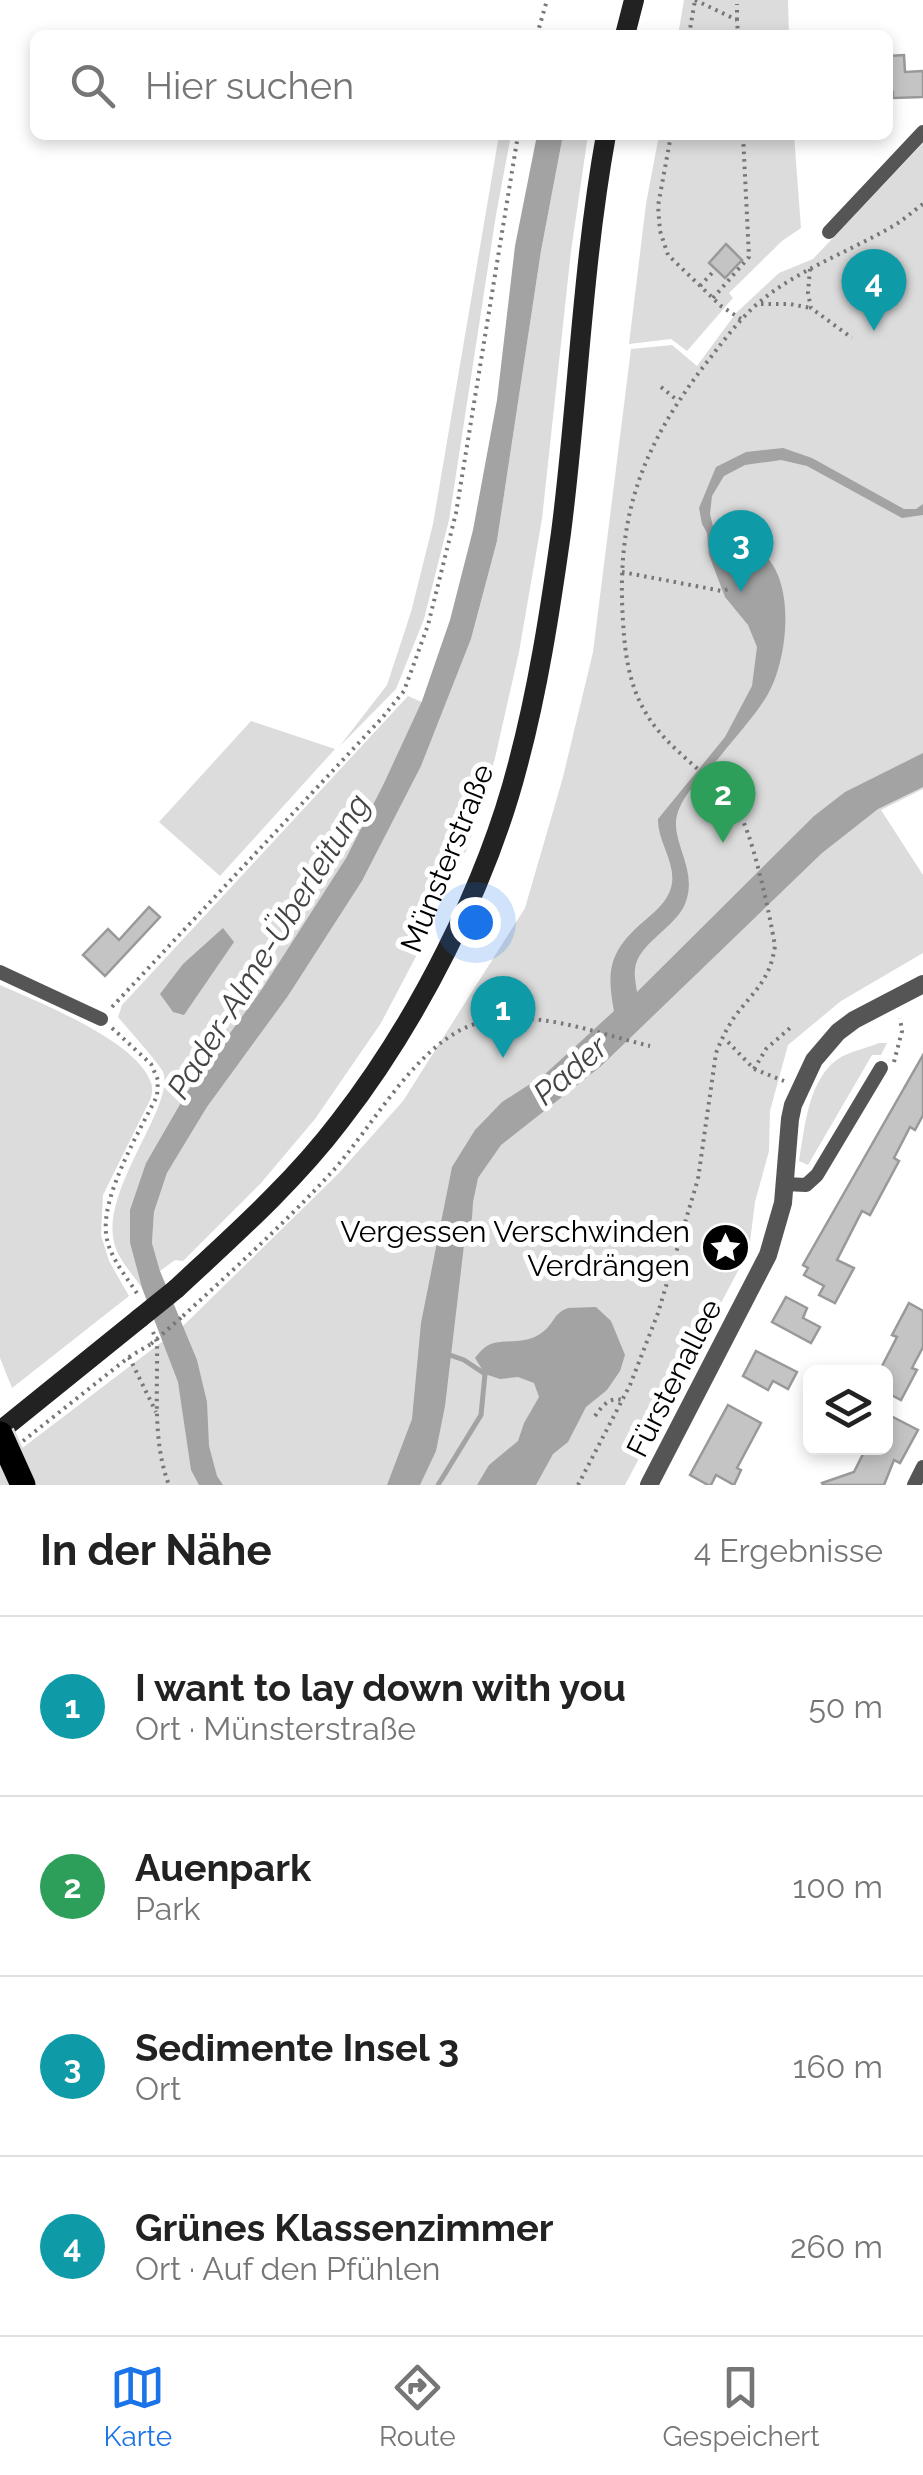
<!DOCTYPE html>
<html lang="de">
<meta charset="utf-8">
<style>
:root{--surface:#fff;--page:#f2f2f2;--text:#222;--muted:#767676;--line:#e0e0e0;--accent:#1a73e8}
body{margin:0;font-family:Raleway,sans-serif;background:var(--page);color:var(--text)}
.controls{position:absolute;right:30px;bottom:30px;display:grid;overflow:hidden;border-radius:15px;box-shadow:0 5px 15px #0003}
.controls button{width:90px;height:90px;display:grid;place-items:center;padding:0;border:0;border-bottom:2px solid var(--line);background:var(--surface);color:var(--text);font:50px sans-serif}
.you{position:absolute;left:475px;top:922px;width:35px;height:35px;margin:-25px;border:8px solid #fff;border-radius:50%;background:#1a73e8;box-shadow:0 0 0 15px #1a73e833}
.badge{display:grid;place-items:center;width:65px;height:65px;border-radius:50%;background:var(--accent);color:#fff;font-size:32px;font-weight:700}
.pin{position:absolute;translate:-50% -82px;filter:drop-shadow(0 2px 5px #0008)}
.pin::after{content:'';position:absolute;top:52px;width:35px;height:30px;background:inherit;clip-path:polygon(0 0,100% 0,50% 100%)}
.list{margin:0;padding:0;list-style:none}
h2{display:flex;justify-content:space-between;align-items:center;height:130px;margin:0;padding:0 40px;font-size:42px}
h2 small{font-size:32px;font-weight:400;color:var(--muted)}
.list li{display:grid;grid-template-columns:65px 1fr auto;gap:30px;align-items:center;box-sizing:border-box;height:180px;padding:0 40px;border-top:2px solid var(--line)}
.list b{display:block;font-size:38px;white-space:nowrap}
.list p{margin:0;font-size:32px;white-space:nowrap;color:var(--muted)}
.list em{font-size:32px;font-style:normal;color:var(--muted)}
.icon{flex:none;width:55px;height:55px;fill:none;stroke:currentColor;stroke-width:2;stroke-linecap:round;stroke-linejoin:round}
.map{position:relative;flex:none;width:923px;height:1485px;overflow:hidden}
.search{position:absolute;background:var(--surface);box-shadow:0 5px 15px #0003;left:30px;right:30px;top:30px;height:110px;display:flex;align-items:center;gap:25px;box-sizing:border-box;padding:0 35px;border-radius:15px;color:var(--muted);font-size:38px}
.sheet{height:850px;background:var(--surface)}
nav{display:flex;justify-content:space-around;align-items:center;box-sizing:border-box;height:140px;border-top:2px solid var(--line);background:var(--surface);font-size:28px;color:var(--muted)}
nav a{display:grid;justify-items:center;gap:5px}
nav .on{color:var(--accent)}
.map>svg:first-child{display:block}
</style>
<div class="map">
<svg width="923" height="1485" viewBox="0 0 923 1485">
<rect width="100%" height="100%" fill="#fff"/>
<g fill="#dcdcdc">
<polygon points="684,0 788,0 789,35 678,35"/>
<polygon points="499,135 511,135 496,215 449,520 424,619 396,689 339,747 387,685 411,612 433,524"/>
<polygon points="563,135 588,135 571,251 542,519 519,652 495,758 468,847 422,945 381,1023 315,1119 261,1183 183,1261 175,1260 160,1271 152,1243 154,1212 167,1173 207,1107 288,996 362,881 421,765 471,639 497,541 541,251"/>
<polygon points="659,135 794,135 801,228 782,241 729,293 733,298 687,351 671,339 629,344 646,204"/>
<polygon points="923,143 923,789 881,810 923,875 923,953 841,1001 788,1045 770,1111 769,1151 755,1202 749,1250 625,1485 0,1485 0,1465 184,1325 337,1175 403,1101 525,908 563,777 593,652 631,349 672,345 697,366 736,313 779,273 813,259"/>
<path d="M408,696l14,6 -38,81 -38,75 -84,131 -75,103 -41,71 -16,80 12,45c-8,-12 -21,-26 -26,-39 -21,-54 60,-142 47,-177 -4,-9 -37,-45 -45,-55l4,-12z"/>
<polygon points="251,721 335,749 220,876 159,822"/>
<path d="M0,985c38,17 138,56 151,98 2,4 1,10 0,15l-48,97 -2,40 8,26 20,35 -117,92 -12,-30z"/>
<path d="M879,1043h8l-6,12h-9l-64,110 -9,-4c6,-34 9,-84 42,-104 11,-6 26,-9 38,-14z"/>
</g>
<g fill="#a3a3a3">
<polygon points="537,135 563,135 541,251 497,541 471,639 421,766 362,881 288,996 207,1107 167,1173 154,1212 152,1243 160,1271 197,1360 207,1402 209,1446 217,1476 223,1485 199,1485 191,1470 178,1382 142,1288 130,1243 130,1210 146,1163 187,1092 262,989 346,858 384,783 422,701 450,620 473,530 497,400 515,246"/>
<path d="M783,448l29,10 92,51h12l7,-5v11l-21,3 -95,-52 -26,-6 -36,5 -21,11 -12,20 -2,18 3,12c15,8 33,15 47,25 37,27 28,108 8,143 -12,21 -31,41 -46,60 -15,19 -38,37 -45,61 -7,27 22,55 8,89 -10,24 -48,40 -50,65 -1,7 1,16 2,23l177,-176 31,-24 78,-39v34l-45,22 -56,44 -222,214 -99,78 -23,33 -5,24 -1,16 -8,27 -19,161 -9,45 -16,34h-33l25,-66 9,-96 31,-156 23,-37 27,-28 42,-27 70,-64c-8,-42 -4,-60 29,-89 9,-8 21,-17 26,-29 12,-25 -12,-50 -11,-74l67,-82 27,-51 5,-39 -9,-22 -23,-28 -16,-42 -2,-22 -5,-9 -3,-16 17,-41 30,-15z"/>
<polygon points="223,928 234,942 184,1015 173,1012 160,994 183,964"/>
<path d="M568,1308l28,-1 15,14 14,34 -5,16 -13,19 -21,17 -18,35 -15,12 -17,31h-59l12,-20 29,-24 6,-18 15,-26 -5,-14 -16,-6 -18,2 -15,-5 -10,-16c2,-3 9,-11 12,-12 16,-9 38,1 57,-15 10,-8 10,-18 24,-23z"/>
</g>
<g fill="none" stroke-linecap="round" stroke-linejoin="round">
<polyline stroke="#a3a3a3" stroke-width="5" points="438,1485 481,1415 485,1374 464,1360 447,1354"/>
</g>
<g fill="#c4c4c4" stroke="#999" stroke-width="2.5">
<polygon points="904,55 905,72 923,71 923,97 893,98 893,92 888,92 888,56"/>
<polygon points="726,244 742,260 725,278 709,263"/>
<polygon points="149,907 160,917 105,976 83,955 108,929 119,940"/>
<polygon points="923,1055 923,1115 915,1130 910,1127 894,1158 899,1161 870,1215 862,1211 837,1260 854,1268 835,1303 819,1295 824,1286 804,1275 808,1268 803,1265"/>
<polygon points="786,1297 807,1308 803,1318 820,1327 811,1343 772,1322"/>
<polygon points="909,1303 923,1311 923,1347 912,1368 917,1370 901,1400 886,1392 886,1372 879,1372 897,1337 892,1335"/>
<polygon points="756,1351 797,1372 788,1389 773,1381 768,1390 743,1376"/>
<polygon points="728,1405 761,1423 737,1468 741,1470 734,1485 716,1475 711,1485 708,1485 690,1475"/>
<polygon points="891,1416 918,1430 900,1463 894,1460 884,1485 823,1485 822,1483 854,1472 866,1448 886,1448 886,1427"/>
</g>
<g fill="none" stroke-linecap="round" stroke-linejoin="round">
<g stroke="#777" stroke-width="4" stroke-dasharray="2.5 5" stroke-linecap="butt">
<polyline points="695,0 737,20 738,35"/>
<polyline points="737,20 737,4"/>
<polyline points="537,35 547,0"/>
<polyline points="689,35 695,0"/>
<polyline points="671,135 658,206 660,231 668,255 721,306 741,319"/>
<polyline points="810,269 808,293 811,308 852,338"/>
<polyline points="700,286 713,272"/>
<polyline points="713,298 749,257 743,135"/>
<polyline points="761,304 790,304 811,308"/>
<polyline points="661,387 677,400"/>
<polyline points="622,572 722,591 732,588"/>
<polyline points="112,1007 382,718 404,691 428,625 456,513 518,135"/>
<path d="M112,1028l39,36 7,16 -1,16c-18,36 -55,98 -51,137 2,23 21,44 32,62"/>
<polyline points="728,1042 754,1069 784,1081"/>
<polyline points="894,1062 902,1031 900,1018"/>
<polyline points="754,1069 766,1049 790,1028"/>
<path d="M183,1316c51,-47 102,-93 148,-143 42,-46 87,-133 147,-150 57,-15 117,10 172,23"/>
<path d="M153,1332l4,10c1,47 -5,99 12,143"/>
<polyline points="129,1357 156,1412"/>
<path d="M595,1416c8,-11 14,-19 28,-16"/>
<polyline points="23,1441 129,1357 151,1344"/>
<path d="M578,1485l52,-100 28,-72 40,-134 18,-126c5,-13 11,-25 19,-37 20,-26 35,-36 40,-70 -5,-30 -23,-117 -39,-138 -26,-34 -67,-57 -89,-93 -18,-29 -22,-60 -24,-94 -7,-106 19,-175 84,-259 15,-19 30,-40 49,-57 40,-35 91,-52 137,-79 11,-6 20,-15 30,-22"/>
</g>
<g stroke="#555" stroke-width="14">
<polyline points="829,232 923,132"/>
<polyline points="0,972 101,1019"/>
<polyline points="785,1184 806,1185 817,1175 881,1068"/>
<polyline points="914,1485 923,1467"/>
</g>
<polyline stroke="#555" stroke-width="18" points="649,1485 768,1255 783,1203 790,1119 793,1105 814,1060 838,1032 854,1020 923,984"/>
<g stroke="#222" stroke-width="20">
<polyline points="625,35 634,0"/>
<path d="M176,1289c57,-53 117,-106 164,-168 77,-99 147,-236 178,-357 20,-75 32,-153 43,-231 17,-132 21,-266 45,-398"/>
<polyline points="0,1431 140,1318"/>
</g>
<defs>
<polyline id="trunk-bridge" points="0,1434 23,1485"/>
</defs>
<use href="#trunk-bridge" stroke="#dbdbdb" stroke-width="30" stroke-linecap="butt"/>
<polyline stroke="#777" stroke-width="4" stroke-dasharray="2.5 5" stroke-linecap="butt" points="151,1344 183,1316"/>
<polyline stroke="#222" stroke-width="20" points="140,1318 176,1289"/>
<use href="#trunk-bridge" stroke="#000" stroke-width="25"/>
</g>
<defs>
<symbol id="sight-disc" viewBox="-11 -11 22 22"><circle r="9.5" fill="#000" stroke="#fff"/><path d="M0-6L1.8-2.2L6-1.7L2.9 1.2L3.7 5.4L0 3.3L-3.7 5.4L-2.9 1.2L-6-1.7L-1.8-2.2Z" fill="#fff"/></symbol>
</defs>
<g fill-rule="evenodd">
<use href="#sight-disc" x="698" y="1220" width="55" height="55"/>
</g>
<g text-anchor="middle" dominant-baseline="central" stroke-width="10" stroke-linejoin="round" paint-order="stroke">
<g font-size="30" fill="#000" stroke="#fff">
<text transform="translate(447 858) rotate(-68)">Münsterstraße</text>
<text transform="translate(674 1378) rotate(-63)">Fürstenallee</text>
</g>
<g font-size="30" fill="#000" stroke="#fff" text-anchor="end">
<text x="690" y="1231">Vergessen Verschwinden<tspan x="690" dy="34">Verdrängen</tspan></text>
</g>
<g font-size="32" font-style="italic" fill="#444" stroke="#fff">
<text transform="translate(268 946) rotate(-58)">Pader-Alme-Überleitung</text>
<text transform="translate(570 1070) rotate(-41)">Pader</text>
</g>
</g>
</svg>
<div class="controls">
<button><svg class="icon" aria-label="layers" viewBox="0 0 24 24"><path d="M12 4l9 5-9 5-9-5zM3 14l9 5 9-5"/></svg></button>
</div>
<div class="you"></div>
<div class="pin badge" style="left:503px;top:1058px;background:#0f9aa8">1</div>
<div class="pin badge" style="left:723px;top:843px;background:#2e9e5b">2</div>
<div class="pin badge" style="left:741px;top:592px;background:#0f9aa8">3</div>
<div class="pin badge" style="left:874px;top:331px;background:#0f9aa8">4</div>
<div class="search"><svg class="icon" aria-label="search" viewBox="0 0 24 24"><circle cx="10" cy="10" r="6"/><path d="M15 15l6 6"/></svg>Hier suchen</div>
</div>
<section class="sheet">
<h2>In der Nähe<small>4 Ergebnisse</small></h2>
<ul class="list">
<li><span class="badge" style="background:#0f9aa8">1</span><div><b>I want to lay down with you</b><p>Ort · Münsterstraße</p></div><em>50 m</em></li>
<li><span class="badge" style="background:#2e9e5b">2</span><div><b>Auenpark</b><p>Park</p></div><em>100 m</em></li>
<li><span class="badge" style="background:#0f9aa8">3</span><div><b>Sedimente Insel 3</b><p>Ort</p></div><em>160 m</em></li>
<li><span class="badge" style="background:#0f9aa8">4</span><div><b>Grünes Klassenzimmer</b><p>Ort · Auf den Pfühlen</p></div><em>260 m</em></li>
</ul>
</section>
<nav>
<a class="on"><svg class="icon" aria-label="map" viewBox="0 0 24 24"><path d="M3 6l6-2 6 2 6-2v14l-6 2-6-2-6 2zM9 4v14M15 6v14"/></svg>Karte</a>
<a><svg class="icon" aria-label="directions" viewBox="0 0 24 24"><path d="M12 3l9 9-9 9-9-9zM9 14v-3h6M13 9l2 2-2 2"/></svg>Route</a>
<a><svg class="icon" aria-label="saved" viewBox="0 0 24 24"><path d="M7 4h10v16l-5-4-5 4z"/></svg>Gespeichert</a>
</nav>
